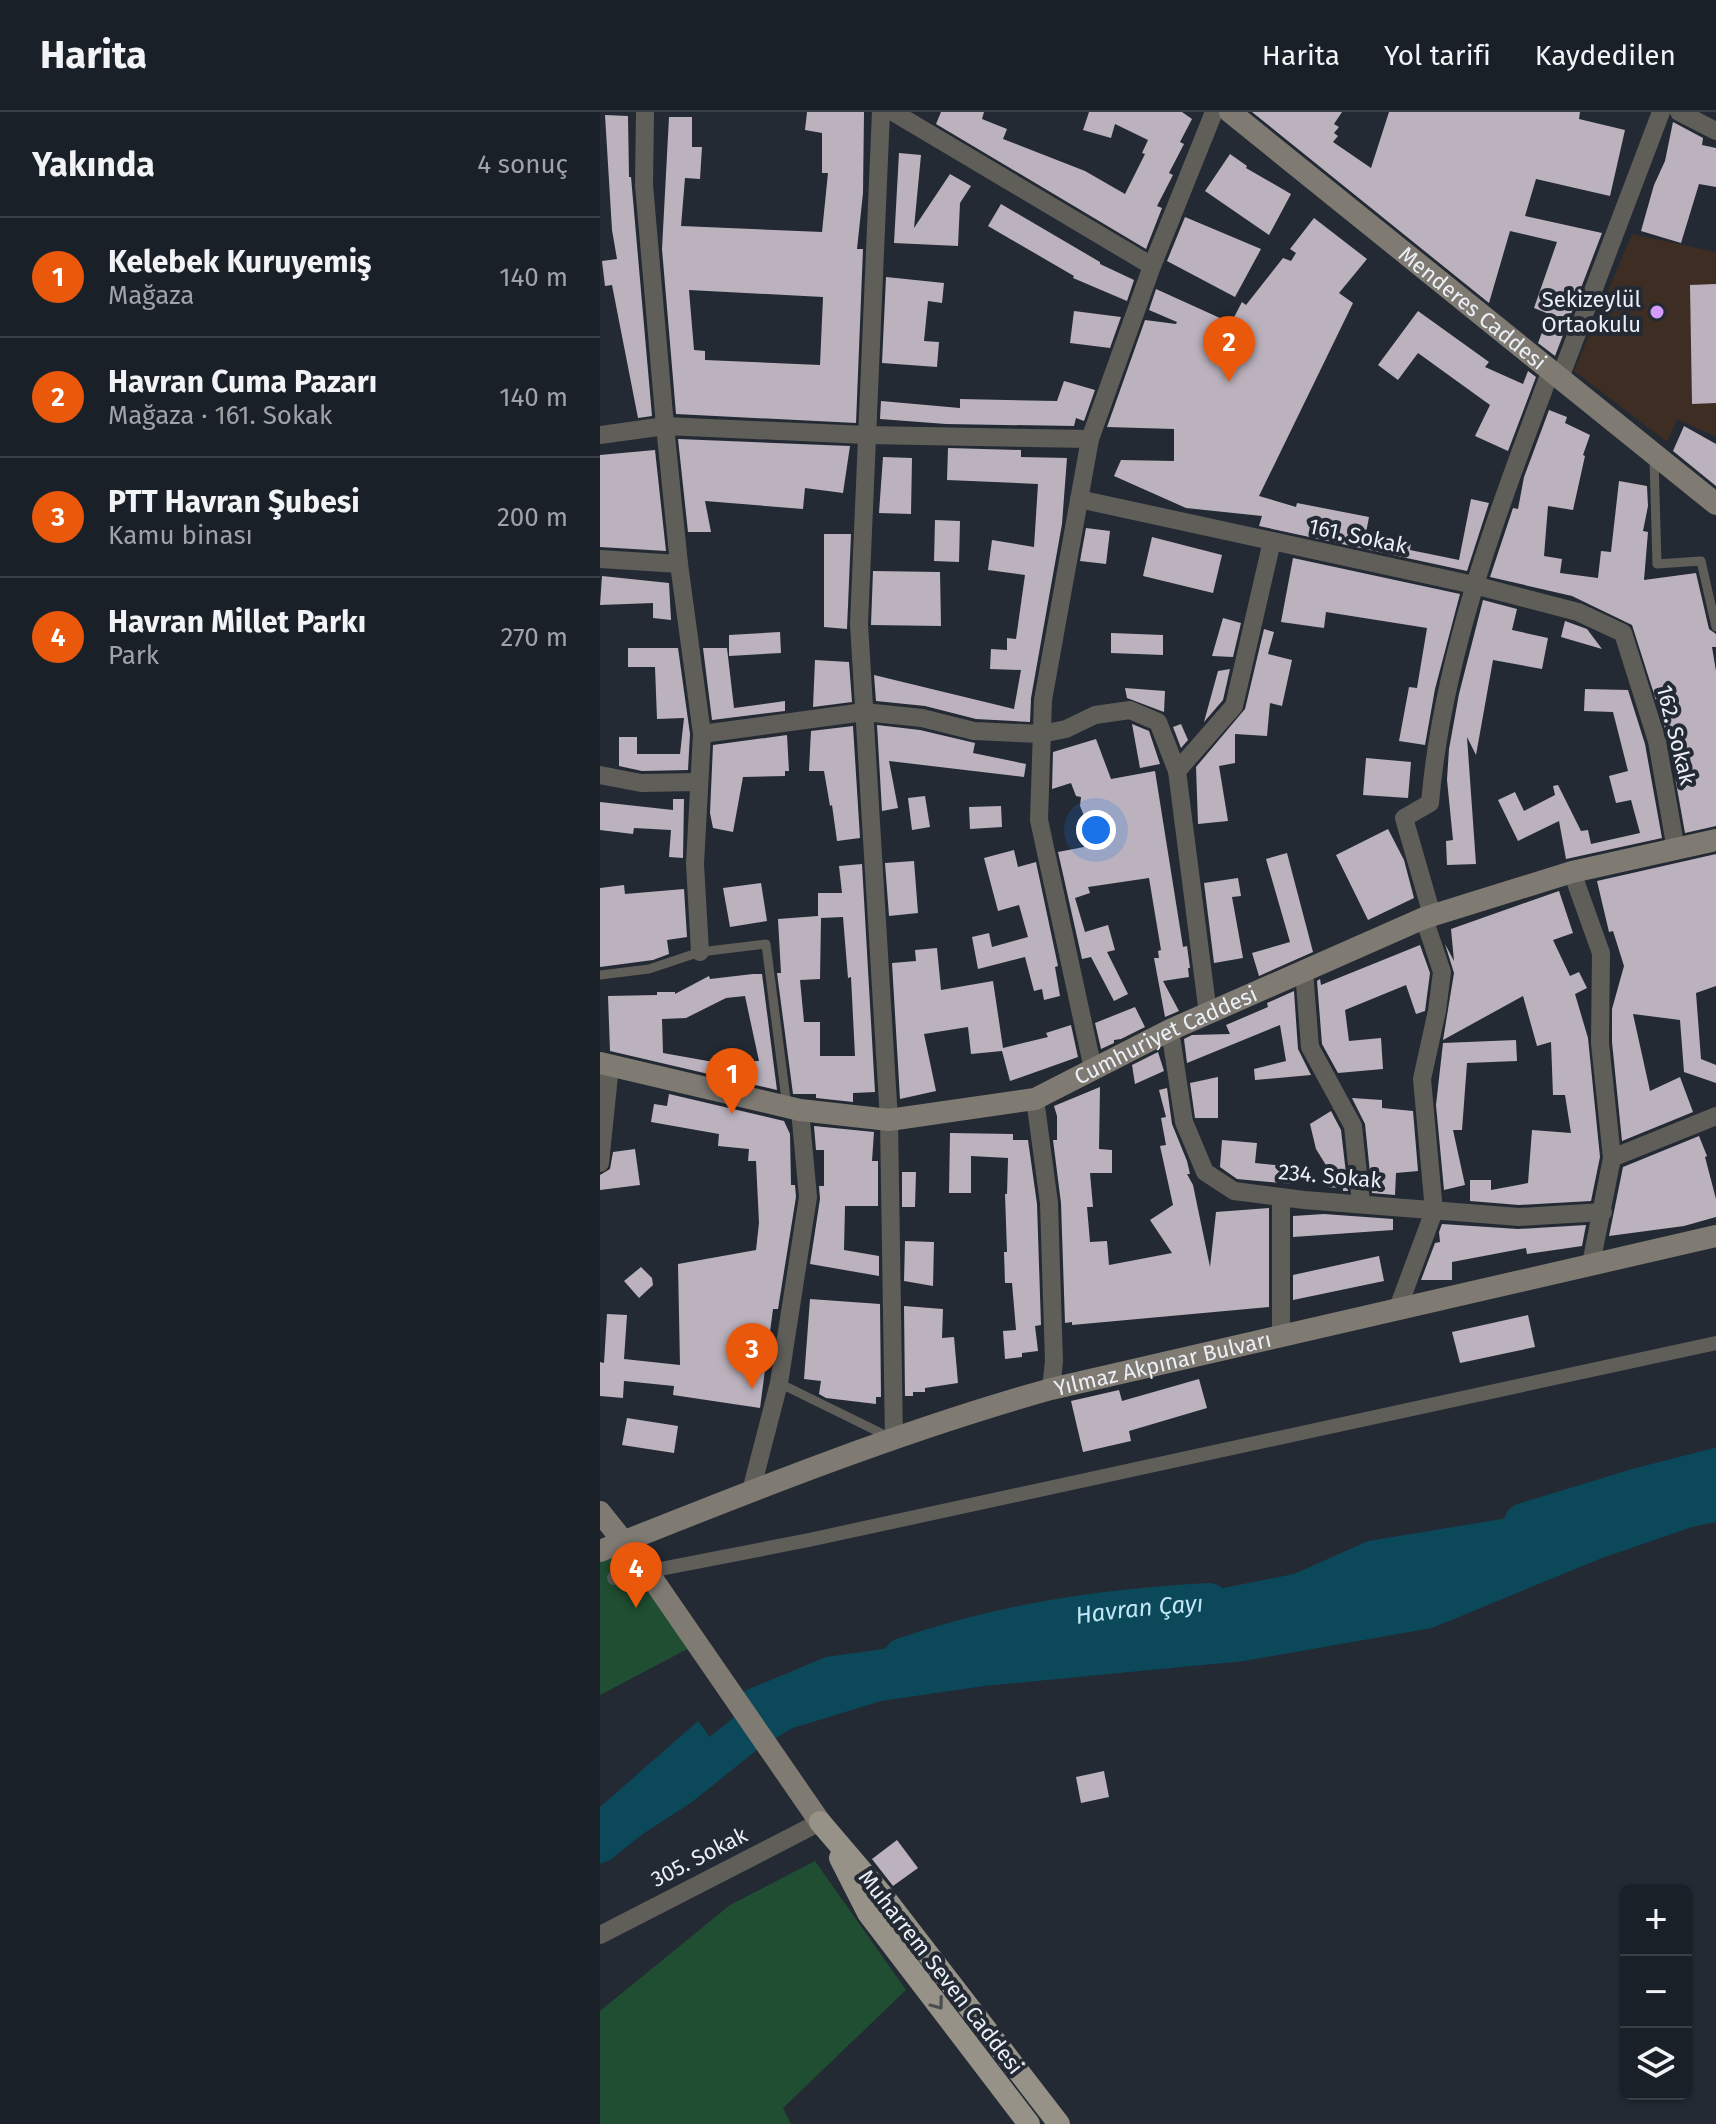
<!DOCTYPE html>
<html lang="tr">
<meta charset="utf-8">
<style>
:root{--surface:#1a2027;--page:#272d33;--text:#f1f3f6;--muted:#9fa3a7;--line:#383e44;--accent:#ea580c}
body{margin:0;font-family:"Fira Sans",sans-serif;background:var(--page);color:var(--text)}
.controls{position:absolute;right:24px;bottom:24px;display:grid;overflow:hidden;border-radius:12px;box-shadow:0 2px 6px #0004}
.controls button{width:72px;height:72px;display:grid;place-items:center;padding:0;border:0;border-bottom:2px solid var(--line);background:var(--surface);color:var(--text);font:40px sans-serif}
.you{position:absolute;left:496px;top:718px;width:28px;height:28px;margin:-20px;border:6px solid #fff;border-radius:50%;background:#1a73e8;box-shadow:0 0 0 12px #1a73e833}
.badge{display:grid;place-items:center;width:52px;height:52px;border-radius:50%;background:var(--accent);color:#fff;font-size:26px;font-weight:700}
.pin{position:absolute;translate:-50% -66px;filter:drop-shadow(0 2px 4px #0008)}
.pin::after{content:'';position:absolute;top:42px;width:28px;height:24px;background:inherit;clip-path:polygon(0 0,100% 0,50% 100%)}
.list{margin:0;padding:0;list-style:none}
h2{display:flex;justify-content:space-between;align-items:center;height:104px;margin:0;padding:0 32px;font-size:34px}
h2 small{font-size:26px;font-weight:400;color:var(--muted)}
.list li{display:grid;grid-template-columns:52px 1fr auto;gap:24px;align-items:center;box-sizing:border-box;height:120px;padding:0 32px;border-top:2px solid var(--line)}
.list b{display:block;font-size:30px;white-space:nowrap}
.list p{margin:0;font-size:26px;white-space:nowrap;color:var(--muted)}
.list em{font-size:26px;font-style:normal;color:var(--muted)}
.icon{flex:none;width:44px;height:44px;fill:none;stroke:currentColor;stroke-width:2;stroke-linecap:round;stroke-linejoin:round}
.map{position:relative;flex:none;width:1116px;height:2012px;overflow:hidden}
header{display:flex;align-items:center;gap:48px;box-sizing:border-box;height:112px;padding:0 40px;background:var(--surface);border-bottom:2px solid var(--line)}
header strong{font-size:38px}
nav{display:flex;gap:44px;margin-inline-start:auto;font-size:28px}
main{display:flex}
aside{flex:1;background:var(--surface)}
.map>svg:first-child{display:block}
</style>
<header>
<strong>Harita</strong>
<nav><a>Harita</a><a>Yol tarifi</a><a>Kaydedilen</a></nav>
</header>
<main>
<aside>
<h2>Yakında<small>4 sonuç</small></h2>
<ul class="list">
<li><span class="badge">1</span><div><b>Kelebek Kuruyemiş</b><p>Mağaza</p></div><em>140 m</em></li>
<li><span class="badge">2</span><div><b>Havran Cuma Pazarı</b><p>Mağaza · 161. Sokak</p></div><em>140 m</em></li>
<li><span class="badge">3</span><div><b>PTT Havran Şubesi</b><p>Kamu binası</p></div><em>200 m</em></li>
<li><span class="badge">4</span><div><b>Havran Millet Parkı</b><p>Park</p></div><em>270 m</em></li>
</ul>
</aside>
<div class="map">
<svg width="1116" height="2012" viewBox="0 0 1116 2012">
<rect width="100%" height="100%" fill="#232a34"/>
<polygon fill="#3e2d23" points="1032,122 1116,140 1116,325 1077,307 1067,330 974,259"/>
<g fill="#1f4e32">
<polygon points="24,1430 97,1532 0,1583 0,1439"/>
<polygon points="215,1749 306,1878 183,1996 191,2012 0,2012 0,1899 130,1793"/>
</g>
<g fill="#0b4859">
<polygon points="1116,1352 1116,1410 1092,1415 1002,1446 832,1516 644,1549 384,1574 281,1589 193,1616 175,1626 142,1580 226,1545 312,1533 468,1519 603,1480 694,1462 768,1429 981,1394 1069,1361"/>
<polygon points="98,1609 130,1653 10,1748 0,1752 0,1695"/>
</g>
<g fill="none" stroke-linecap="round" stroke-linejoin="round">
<g stroke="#0b4859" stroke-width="40">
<polyline points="924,1411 1042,1375 1116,1356"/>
<path id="s1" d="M303,1546c102,-35 198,-49 306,-55"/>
<polyline points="0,1726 80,1674 145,1622 192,1592"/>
</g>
</g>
<g fill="#bbb2be" fill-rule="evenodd">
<path d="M207,0h57l-1,81 -6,56h6l-7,174 -180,-9 -14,-165 7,-132h23v30h10l-2,32 -15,-1 -4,48 141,6 6,-59h-6v-40l-17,-3zM89,178l134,7 -3,68 -115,-5v-9l-11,-1z"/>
<polygon points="341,0 384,0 382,7 407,17 403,27 485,59 525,82 545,42 542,41 548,28 515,12 511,26 483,18 489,0 582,0 592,7 580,30 584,32 569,61 573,63 557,94 562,96 546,137 336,12"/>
<polygon points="652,0 742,0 734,12 739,15 734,21 738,24 733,30 771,56 789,0 980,0 979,7 1025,18 1010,84 936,67 925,104 1002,121 955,244 938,231 949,202 934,196 957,130 910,119 889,191"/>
<polygon points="5,3 28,4 29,65 31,65 52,304 38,306 12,173 5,174 2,149 17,147 12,118"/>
<polygon points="1073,10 1103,26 1102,33 1116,36 1116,75 1099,72 1081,131 1041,119 1054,73 1065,49"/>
<polygon points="299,41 321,43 314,116 350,62 371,74 360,91 358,134 294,131"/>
<polygon points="630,42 647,54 646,56 691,82 669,123 605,79"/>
<polygon points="401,92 500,150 500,152 534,168 527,189 473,166 474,164 388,114"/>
<polygon points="585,105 661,137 635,185 567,149"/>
<polygon points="714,106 767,147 739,181 753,191 659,384 696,395 697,391 769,405 766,421 811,430 810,438 859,448 871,387 889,391 867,459 659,414 662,404 586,396 514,364 521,348 574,349 574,317 507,315 545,208 576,212 577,210 549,198 556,177 631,211 642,190 646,193 683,146 691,149 696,141 690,137"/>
<polygon points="286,165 344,171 342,191 328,189 324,229 339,230 337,255 282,251"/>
<polygon points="1116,172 1116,291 1092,292 1090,173"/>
<polygon points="474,199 521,205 510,236 470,231"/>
<polygon points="818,199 889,250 885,255 923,272 928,259 936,265 908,339 875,324 890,293 818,241 798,268 778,253"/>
<polygon points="464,269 495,278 484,309 476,306 474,314 346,312 280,307 281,289 360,296 360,287 457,289"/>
<polygon points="949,298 967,305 965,311 990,323 983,343 985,344 973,398 948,394 944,444 962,447 960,461 998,466 1001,439 1011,440 1019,369 1047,374 1048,394 1043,419 1048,420 1044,468 1096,461 1109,517 1116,522 1116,535 1112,535 1116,559 1116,714 1085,721 1068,626 1032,513 972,484 890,465 913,396 918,397 924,365"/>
<polygon points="1084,314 1116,332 1116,374 1073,339"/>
<polygon points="78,327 250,334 243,381 205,376 203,397 105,389 111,420 88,420"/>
<polygon points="348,336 421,338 421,345 467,346 462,412 431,586 430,610 376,607 325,594 276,589 274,563 414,597 421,558 390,557 391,537 407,538 407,526 416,527 425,463 388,458 392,428 434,435 438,372 347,368"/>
<polygon points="55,338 66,439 0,435 0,343"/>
<polygon points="283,345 312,346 311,402 279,401"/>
<polygon points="335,408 360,409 359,450 334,449"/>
<polygon points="486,416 510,419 506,452 480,449"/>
<polygon points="224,422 251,422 247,517 224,515"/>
<polygon points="552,425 622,443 613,481 543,464"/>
<polygon points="693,446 860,482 835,577 825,633 799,629 809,575 817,576 827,516 726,500 724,516 681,510"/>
<polygon points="273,459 340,460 341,514 271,513"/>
<polygon points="2,464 69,471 71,508 53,506 53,491 0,493"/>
<polygon points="883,488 917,497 912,518 948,526 942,557 893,548 876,643 867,625 876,752 847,753 846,729 853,728 847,668 849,637 859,582"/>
<polygon points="623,506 641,511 633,545 612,544"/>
<polygon points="965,509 987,517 1002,537 961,525"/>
<polygon points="664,517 674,520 668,542 692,548 682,594 670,591 667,624 635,622 635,651 619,654 628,709 598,712 596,655 645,597"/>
<polygon points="180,520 181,541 129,544 129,523"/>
<polygon points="511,521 563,523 563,543 511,541"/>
<polygon points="28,536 78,536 90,622 88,658 42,659 19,654 19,625 37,625 37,642 80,642 84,606 57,607 55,555 28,555"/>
<polygon points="103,536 127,536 134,596 185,589 185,599 112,608"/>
<polygon points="215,548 249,550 252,590 213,595"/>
<polygon points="630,557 623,588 604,610 618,559"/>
<polygon points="525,576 565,579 564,600 527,586"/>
<polygon points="985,577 1028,578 1045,632 1062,726 966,747 959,709 918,729 898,688 915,680 924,699 955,683 953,674 958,673 981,719 988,718 991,732 1040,721 1031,688 1016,691 1009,664 1028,659 1013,600 984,599"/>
<polygon points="532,612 549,619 560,652 540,656"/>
<polygon points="581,612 588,628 581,636 573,615"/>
<polygon points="277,613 320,618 375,631 373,641 426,652 424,665 289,649 298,696 282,699"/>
<polygon points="253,614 260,726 237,729 232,693 230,694 224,659 209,659 211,619"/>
<polygon points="187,623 189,659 185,659 185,664 143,665 133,720 113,716 110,701 113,633"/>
<polygon points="496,627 511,667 555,659 583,835 587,834 590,856 588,856 589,865 563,869 579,899 565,905 554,846 559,846 558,839 561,838 549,766 488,775 490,781 475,786 485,820 508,813 515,838 507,840 528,882 514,889 491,845 482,847 458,740 484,735 478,708 485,706 480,694 481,685 476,684 471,671 452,677 453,640"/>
<polygon points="766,646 811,650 808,686 763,683"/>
<polygon points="325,684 330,715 312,718 308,686"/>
<polygon points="73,687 84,687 83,746 69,745 71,718 34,716 33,722 0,718 0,690 73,698"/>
<polygon points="401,694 402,715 370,717 369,695"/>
<polygon points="788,717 804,748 814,786 768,808 736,743"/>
<polygon points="414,738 418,755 436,750 458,854 455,855 460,884 444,888 442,877 434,879 425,845 378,857 372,825 389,821 392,835 428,825 419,793 398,799 384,746"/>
<polygon points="687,741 713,840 659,864 652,841 690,830 666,747"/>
<polygon points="1116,742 1116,874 1096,881 1101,947 1116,953 1116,971 1084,960 1080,908 1033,902 1050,979 1080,965 1093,1000 1022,1029 1012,930 1012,897 1024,854 1013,819 1009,820 997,769"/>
<polygon points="314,749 318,801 289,804 285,751"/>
<path d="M262,752l13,228 -22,1v9l-37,-4v-4h-23l-16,-121h4l-3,-54 40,-3v-23h24l-3,-27zM243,805l5,61 3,-1 4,79h-35v-34h-16l-4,-42 20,-1 1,-61z"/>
<polygon points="638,766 641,784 632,785 643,846 614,851 604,771"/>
<polygon points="161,771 167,809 130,815 123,776"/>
<polygon points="24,773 25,782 84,777 87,825 67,828 69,842 53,848 0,855 0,776"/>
<polygon points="959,779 973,821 953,828 970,864 979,860 987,876 975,882 988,926 1000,1045 991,1089 919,1093 870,1089 870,1068 891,1068 891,1078 928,1071 932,1018 971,1021 965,983 953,983 951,930 937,934 923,884 843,928 854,861 845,832 854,849 851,817"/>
<polygon points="820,833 830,861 825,899 816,902 806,873 745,898 749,929 781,926 783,957 738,961 722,932 717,869 720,867 721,873"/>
<polygon points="337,836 341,878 393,869 403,936 448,925 446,921 471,913 478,945 410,969 402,939 371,942 368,915 324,922 336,979 300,987 292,851 316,849 315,838"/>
<path d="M153,862h9l15,116 -167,-39 -2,-55 49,-1v-3h18v2l34,-18 1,3zM145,884l14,65 -40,2 -56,-10 -1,-34 24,-1 40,-20z"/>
<polygon points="694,879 698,937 711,963 655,968 654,957 686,949 680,913 587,951 584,927 592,923 630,922 626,913 668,895 667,891"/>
<polygon points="535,895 545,915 521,927 514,928 514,931 501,937 495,911"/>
<polygon points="916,928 917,949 867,951 862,1018 853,1018 865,1073 844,1078 836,993 843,931"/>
<polygon points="558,940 564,959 535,972 532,953"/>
<polygon points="618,965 618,1006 595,1006 590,971"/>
<polygon points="500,975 499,1037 512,1038 512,1061 490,1061 493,1095 487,1095 490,1130 507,1129 509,1153 572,1141 550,1108 573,1093 560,1034 566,1033 561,1006 566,1005 559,978 567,976 572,1012 587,1049 590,1062 587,1062 593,1073 610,1155 616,1100 669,1096 669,1195 472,1213 472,1210 465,1211 461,1091 453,1028 457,1028 457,1004 454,994"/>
<polygon points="69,982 184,1009 190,1022 191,1073 195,1073 196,1085 178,1197 173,1197 160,1296 73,1283 74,1274 24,1269 23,1286 0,1284 0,1250 4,1251 7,1202 27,1203 24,1247 80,1253 78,1152 156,1138 159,1111 156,1049 148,1049 149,1037 118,1034 119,1022 51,1010 54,992 67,994"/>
<polygon points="752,986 782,988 782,996 813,999 818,1059 796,1061 795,1083 772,1081 765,1012"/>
<polygon points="731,999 741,1018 748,1079 743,1079 743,1076 725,1075 721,1057 729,1058 716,1037 710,1012"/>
<polygon points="214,1014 274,1020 272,1049 278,1049 278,1094 245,1094 244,1138 279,1144 279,1164 210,1152 220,1087 219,1074 224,1074 224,1038 216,1038"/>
<polygon points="350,1021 413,1022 413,1028 428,1028 437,1092 441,1213 435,1214 438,1239 422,1241 422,1245 405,1247 403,1219 416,1218 412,1171 405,1171 404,1140 407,1140 405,1082 407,1082 408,1046 371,1044 371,1081 349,1081"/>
<polygon points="1099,1024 1107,1044 1105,1045 1116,1087 1116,1105 1084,1114 1009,1124 1023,1055"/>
<polygon points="622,1028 657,1031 655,1051 695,1055 693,1072 637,1067 620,1055"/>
<polygon points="35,1037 40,1073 0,1078 0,1063 10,1057 13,1040"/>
<polygon points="302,1060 316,1060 315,1095 302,1095"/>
<polygon points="724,1102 793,1107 793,1118 693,1125 693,1104"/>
<polygon points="842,1112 918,1117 986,1113 982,1134 927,1142 926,1136 852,1150 852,1168 821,1168 835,1131 840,1130 839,1120"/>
<polygon points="305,1129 334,1130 333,1174 304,1169"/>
<polygon points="779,1144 784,1169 693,1188 693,1163"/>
<polygon points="41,1155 52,1166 53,1173 39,1186 24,1169"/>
<polygon points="210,1187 280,1192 281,1285 276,1285 276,1292 226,1286 219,1282 221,1269 204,1267"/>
<polygon points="304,1194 343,1197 342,1226 354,1225 358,1271 325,1276 325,1280 313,1280 313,1284 305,1284"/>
<polygon points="928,1203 935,1235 860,1251 852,1220"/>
<polygon points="599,1267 607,1296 529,1319 531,1329 483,1340 471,1289 519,1278 522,1289"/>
<polygon points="27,1306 78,1314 74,1341 22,1333"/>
<polygon points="504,1659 509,1685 481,1691 476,1665"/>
<polygon points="297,1728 318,1756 293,1774 272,1747"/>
</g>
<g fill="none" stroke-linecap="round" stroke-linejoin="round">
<g stroke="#605e59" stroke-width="9">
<polyline points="1054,347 1057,452 1101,449 1116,515"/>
<polyline points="0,863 49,857 100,840 166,832 187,995"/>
<polyline points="179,1271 287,1324"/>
</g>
<polyline stroke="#605e59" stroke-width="14" points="14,1466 209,1428 1116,1231"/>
<g stroke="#605e59" stroke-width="18">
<polyline points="45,0 44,73 65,314 79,452 102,622 95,752 100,840"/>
<polyline points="281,0 259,512 289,1008 294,1328"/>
<polyline points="293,0 552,154"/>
<polyline points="1079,0 1116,19"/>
<polyline points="960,266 1061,0"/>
<polyline points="0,323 65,314 266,323 490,327"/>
<polyline points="479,387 874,473 978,500 1023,521 1057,629 1076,738"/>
<polyline points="0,447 79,452"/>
<polyline points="102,622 264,600 322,606 374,619 441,622 466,617 495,603 530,598 558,610 577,659 608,902"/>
<polyline points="577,659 634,594 672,429"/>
<polyline points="0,663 41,671 99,670"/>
<polyline points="972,760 1001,841 1000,931 1012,1046 991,1152"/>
<path d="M832,803l-28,-97 26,-15c13,-150 68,-292 121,-433"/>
<polyline points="704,859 710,935 753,1014 761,1091"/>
<polyline points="570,918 584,1010 605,1060 634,1079 704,1088 919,1105 1003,1100"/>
<polyline points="493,957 439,708 443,588 490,327 552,154 614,0"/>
<polyline points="435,987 449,1091 454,1249 451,1277"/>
<polyline points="1012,1046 1116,1004"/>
<polyline points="0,1051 10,954"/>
<polyline points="681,1085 681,1223"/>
<polyline points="798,1196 834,1099 822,967 837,899 842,860 824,806"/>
<polyline points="151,1379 179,1271 208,1085 200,998"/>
<polyline points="0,1823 220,1710"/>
</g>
<g stroke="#7f7b73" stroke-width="22">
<path id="s2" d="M630,0l486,392"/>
<path id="s3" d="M0,951l200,47 89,10 146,-21 135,-69 254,-112 148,-46 144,-32"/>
<polyline points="0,1400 47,1459 220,1710"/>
<path id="s4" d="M0,1439c148,-59 297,-119 451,-162l665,-153"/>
</g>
<g stroke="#969287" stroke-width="22">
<polyline points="220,1710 284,1785 459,2012"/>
<polyline points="240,1746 268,1801 429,2012"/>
</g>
</g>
<defs><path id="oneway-chevron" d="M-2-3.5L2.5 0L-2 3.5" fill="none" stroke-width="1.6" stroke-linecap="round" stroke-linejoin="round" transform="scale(2)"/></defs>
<use stroke="#4b4e51" href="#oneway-chevron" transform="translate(338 1892) rotate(53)"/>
<circle fill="#d39cfc" stroke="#232a34" stroke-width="3" cx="1057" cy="200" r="8"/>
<g text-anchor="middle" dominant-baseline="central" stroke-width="8" stroke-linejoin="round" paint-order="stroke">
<g font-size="22" fill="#ebeff6" stroke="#232a34" text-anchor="end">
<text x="1041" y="187">Sekizeylül<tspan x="1041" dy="25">Ortaokulu</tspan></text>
</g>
<g font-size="22" fill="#ebeff6" stroke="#232a34">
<text stroke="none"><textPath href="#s2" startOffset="312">Menderes Caddesi</textPath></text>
<text transform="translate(758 424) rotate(12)">161. Sokak</text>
<text transform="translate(1076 623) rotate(76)">162. Sokak</text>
<text stroke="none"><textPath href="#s3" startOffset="588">Cumhuriyet Caddesi</textPath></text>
<text transform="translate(730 1064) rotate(5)">234. Sokak</text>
<text stroke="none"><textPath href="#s4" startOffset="594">Yılmaz Akpınar Bulvarı</textPath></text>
<text transform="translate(99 1745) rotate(-27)">305. Sokak</text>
<text transform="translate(341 1860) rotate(52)">Muharrem Seven Caddesi</text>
</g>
<g font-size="24" font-style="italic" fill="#c1e7f5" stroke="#232a34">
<text stroke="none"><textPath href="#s1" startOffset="242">Havran Çayı</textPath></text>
</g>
</g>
</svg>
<div class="controls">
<button>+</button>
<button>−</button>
<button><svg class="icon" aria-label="layers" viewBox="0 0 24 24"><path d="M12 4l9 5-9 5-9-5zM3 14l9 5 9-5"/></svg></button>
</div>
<div class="you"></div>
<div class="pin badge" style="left:132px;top:1002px">1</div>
<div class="pin badge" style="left:629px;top:270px">2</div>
<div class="pin badge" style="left:152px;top:1277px">3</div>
<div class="pin badge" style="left:36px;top:1496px">4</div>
</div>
</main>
